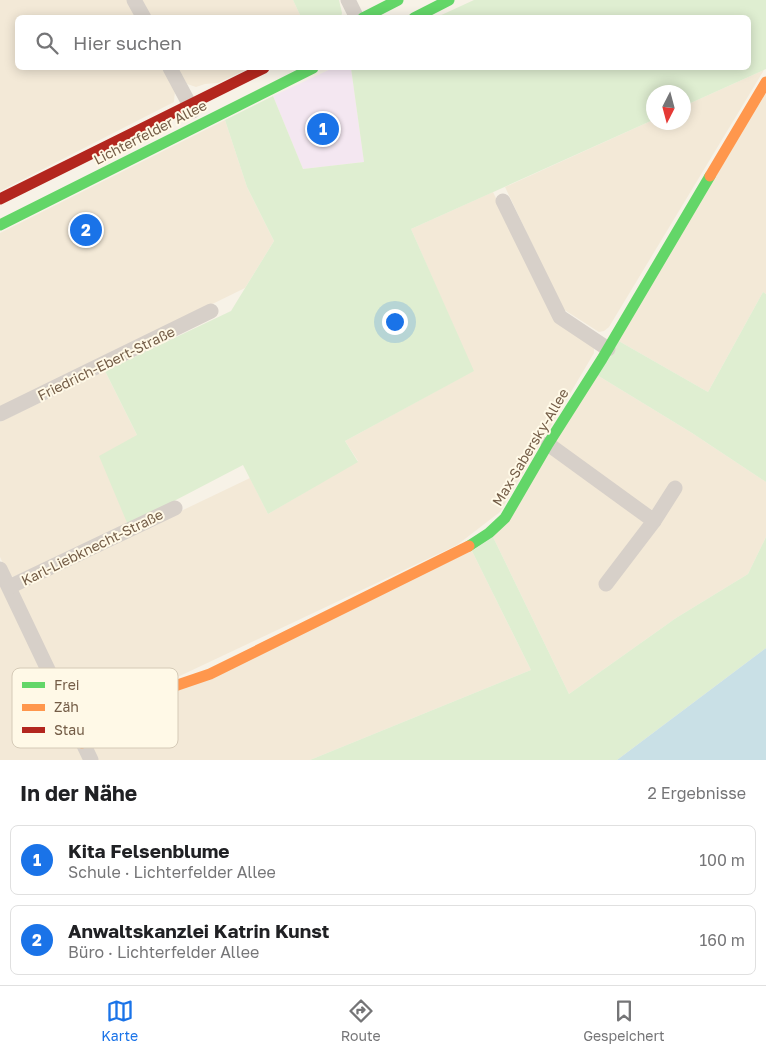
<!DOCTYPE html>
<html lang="de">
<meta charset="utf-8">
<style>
:root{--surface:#fff;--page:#f6f6f6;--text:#202124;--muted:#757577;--line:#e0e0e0;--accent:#1a73e8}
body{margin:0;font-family:"Golos Text",sans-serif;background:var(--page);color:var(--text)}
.compass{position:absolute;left:646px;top:85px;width:45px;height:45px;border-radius:50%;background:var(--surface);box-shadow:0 2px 12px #0003;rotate:186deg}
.you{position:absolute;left:394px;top:321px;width:18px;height:18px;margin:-12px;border:4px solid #fff;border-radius:50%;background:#1a73e8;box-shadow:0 0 0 8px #1a73e833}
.badge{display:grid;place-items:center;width:32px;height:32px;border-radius:50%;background:var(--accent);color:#fff;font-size:16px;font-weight:700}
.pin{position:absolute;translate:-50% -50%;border:2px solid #fff;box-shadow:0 1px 5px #0006}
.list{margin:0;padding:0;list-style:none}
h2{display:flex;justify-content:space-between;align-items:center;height:65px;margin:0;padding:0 20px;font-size:21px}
h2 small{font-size:16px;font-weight:400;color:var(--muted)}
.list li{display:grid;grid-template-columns:32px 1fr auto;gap:15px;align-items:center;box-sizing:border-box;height:70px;margin:0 10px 10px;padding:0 10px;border:1px solid var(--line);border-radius:8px}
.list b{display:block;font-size:19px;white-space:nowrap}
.list p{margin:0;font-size:16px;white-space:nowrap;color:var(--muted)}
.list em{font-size:16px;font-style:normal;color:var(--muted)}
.icon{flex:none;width:28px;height:28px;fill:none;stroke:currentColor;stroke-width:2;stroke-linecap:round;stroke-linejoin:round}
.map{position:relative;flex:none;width:766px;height:760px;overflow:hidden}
.search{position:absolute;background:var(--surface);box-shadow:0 2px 12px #0003;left:15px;right:15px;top:15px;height:55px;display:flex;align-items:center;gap:12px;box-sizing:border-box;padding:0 18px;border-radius:8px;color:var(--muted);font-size:19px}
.sheet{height:225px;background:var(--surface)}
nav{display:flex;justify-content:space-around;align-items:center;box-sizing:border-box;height:70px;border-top:1px solid var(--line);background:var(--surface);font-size:14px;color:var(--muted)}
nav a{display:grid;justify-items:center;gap:2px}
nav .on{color:var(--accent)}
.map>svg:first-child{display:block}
</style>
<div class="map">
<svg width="766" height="760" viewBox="0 0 766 760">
<rect width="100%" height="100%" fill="#f7f2e7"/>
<g fill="#f3e9d7">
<polygon points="0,0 128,0 137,17 18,18 18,68 164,68 175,90 174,102 0,191"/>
<polygon points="142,0 293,0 301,17 151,17"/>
<polygon points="177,68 249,68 218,83 205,84 196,87 187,84"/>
<polygon points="764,70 609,327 604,331 599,332 563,309 505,187 653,120 654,122 684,122 684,106"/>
<polygon points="766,93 766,294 763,292 708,392 617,340"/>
<polygon points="225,120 247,187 274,241 245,288 0,408 0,233"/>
<polygon points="493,192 556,319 594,345 594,353 500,512 457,545 167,682 87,727 80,724 17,594 18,589 250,478 268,514 358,461 345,441 473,371 411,229"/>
<polygon points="105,371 137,435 128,525 13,577 8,574 0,557 0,422"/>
<polygon points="597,375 692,433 766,482 766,537 748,574 676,618 569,694 493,537"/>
<polygon points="472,551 531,670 310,760 98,760 91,745 172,689"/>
<polygon points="0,583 88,760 0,760"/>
</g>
<polygon fill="#f4e7f1" points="333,68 351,68 364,162 303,169 273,96"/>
<g fill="#dfeed1">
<polygon points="293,0 339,0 342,13 341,17 301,17"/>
<polygon points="474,0 766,0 766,69 684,106 684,92 654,92 653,120 411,229 474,371 345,441 358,462 268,514 243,465 128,525 99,456 137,435 105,371 231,311 274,241 247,187 225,120 273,96 303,169 364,162 351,68 748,68 748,18 437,17"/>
<polygon points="763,292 766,294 766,482 692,433 597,375 617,340 708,392"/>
<polygon points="493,537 569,694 676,618 748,574 766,537 766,648 617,760 310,760 531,670 472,551"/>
</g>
<polygon fill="#c9e0e6" points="766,648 766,760 617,760"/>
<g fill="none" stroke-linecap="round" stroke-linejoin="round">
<g stroke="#d7d0c9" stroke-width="15">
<polyline points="134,0 144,18"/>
<polyline points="348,0 357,18"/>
<polyline points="170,68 193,111"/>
<polyline points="503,201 560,317 608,349"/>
<polyline points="0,414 211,311"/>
<polyline points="548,444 654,521 606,584"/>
<polyline points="654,521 675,488"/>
<polyline points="0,569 91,760"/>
<polyline points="9,587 175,508"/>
</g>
<g stroke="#63d668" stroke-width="11">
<polyline points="363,18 398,0"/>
<polyline points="414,18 449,0"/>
<polyline points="0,225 313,68"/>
<polyline points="469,546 489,533 505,518 548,444 602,359 710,176"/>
</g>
<g stroke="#ff974d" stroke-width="11">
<polyline points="710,176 766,82"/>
<polyline points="82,743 157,692 210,674 469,546"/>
</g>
<polyline stroke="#b3261e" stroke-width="11" points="0,199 264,68"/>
</g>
<g text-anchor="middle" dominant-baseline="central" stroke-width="4" stroke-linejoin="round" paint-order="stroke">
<g font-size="14" fill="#745d47" stroke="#fff9e7">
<text transform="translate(150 132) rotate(-27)">Lichterfelder Allee</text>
<text transform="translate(106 363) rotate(-26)">Friedrich-Ebert-Straße</text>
<text transform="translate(530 447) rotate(-59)">Max-Sabersky-Allee</text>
<text transform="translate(92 547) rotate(-26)">Karl-Liebknecht-Straße</text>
</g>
</g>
<rect x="12" y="668" width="166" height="80" rx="8" fill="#fff9e7" stroke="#d5cab7" stroke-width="1"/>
<rect x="22" y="682" width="23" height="6" fill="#63d668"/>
<rect x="22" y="704" width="23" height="7" fill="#ff974d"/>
<rect x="22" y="727" width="23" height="6" fill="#b3261e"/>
<g font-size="14" fill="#745d47">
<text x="54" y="690">Frei</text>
<text x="54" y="712">Zäh</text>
<text x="54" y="735">Stau</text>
</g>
</svg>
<svg class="compass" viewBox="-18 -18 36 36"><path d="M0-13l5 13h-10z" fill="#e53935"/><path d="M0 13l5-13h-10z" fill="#757577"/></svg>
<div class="you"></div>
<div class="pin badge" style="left:323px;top:129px">1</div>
<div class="pin badge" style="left:86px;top:230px">2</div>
<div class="search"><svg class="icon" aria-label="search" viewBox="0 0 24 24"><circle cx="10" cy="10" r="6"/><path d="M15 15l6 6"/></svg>Hier suchen</div>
</div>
<section class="sheet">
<h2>In der Nähe<small>2 Ergebnisse</small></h2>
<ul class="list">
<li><span class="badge">1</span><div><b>Kita Felsenblume</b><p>Schule · Lichterfelder Allee</p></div><em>100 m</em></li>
<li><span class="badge">2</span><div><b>Anwaltskanzlei Katrin Kunst</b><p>Büro · Lichterfelder Allee</p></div><em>160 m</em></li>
</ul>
</section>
<nav>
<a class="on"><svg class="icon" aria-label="map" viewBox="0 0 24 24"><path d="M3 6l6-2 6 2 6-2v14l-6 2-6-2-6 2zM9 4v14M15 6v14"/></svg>Karte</a>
<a><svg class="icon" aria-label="directions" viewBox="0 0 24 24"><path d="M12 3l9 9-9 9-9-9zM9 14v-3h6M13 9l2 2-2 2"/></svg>Route</a>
<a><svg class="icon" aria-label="saved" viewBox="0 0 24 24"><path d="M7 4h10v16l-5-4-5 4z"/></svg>Gespeichert</a>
</nav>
